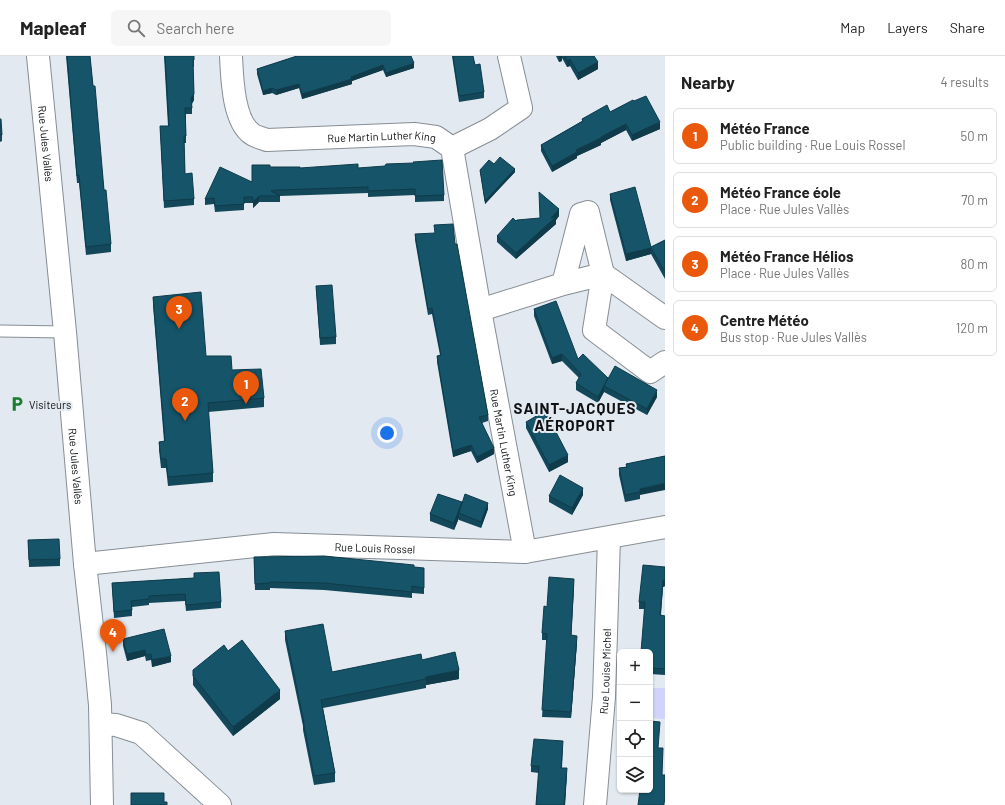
<!DOCTYPE html>
<meta charset="utf-8">
<style>
:root{--surface:#fff;--page:#f6f6f6;--text:#222;--muted:#767676;--line:#e0e0e0;--accent:#ea580c}
body{margin:0;font-family:Barlow,sans-serif;background:var(--page);color:var(--text)}
.controls{position:absolute;right:12px;bottom:12px;display:grid;overflow:hidden;border-radius:6px;box-shadow:0 1px 3px #0004}
.controls button{width:36px;height:36px;display:grid;place-items:center;padding:0;border:0;border-bottom:1px solid var(--line);background:var(--surface);color:var(--text);font:20px sans-serif}
.you{position:absolute;left:387px;top:377px;width:14px;height:14px;margin:-10px;border:3px solid #fff;border-radius:50%;background:#1a73e8;box-shadow:0 0 0 6px #1a73e833}
.badge{display:grid;place-items:center;width:26px;height:26px;border-radius:50%;background:var(--accent);color:#fff;font-size:13px;font-weight:700}
.pin{position:absolute;translate:-50% -33px;filter:drop-shadow(0 1px 2px #0008)}
.pin::after{content:'';position:absolute;top:21px;width:14px;height:12px;background:inherit;clip-path:polygon(0 0,100% 0,50% 100%)}
.list{margin:0;padding:0;list-style:none}
h2{display:flex;justify-content:space-between;align-items:center;height:52px;margin:0;padding:0 16px;font-size:17px}
h2 small{font-size:13px;font-weight:400;color:var(--muted)}
.list li{display:grid;grid-template-columns:26px 1fr auto;gap:12px;align-items:center;box-sizing:border-box;height:56px;margin:0 8px 8px;padding:0 8px;border:1px solid var(--line);border-radius:6px}
.list b{display:block;font-size:15px;white-space:nowrap}
.list p{margin:0;font-size:13px;white-space:nowrap;color:var(--muted)}
.list em{font-size:13px;font-style:normal;color:var(--muted)}
.icon{flex:none;width:22px;height:22px;fill:none;stroke:currentColor;stroke-width:2;stroke-linecap:round;stroke-linejoin:round}
.map{position:relative;flex:none;width:665px;height:749px;overflow:hidden}
header{display:flex;align-items:center;gap:24px;box-sizing:border-box;height:56px;padding:0 20px;background:var(--surface);border-bottom:1px solid var(--line)}
header strong{font-size:19px}
nav{display:flex;gap:22px;margin-inline-start:auto;font-size:14px}
.search{width:280px;height:36px;background:var(--page);display:flex;align-items:center;gap:10px;box-sizing:border-box;padding:0 14px;border-radius:6px;color:var(--muted);font-size:15px}
main{display:flex}
aside{flex:1;background:var(--surface)}
.map>svg:first-child{display:block}
</style>
<header>
<strong>Mapleaf</strong>
<div class="search"><svg class="icon" aria-label="search" viewBox="0 0 24 24"><circle cx="10" cy="10" r="6"/><path d="M15 15l6 6"/></svg>Search here</div>
<nav><a>Map</a><a>Layers</a><a>Share</a></nav>
</header>
<main>
<div class="map">
<svg width="665" height="749" viewBox="0 0 665 749">
<rect width="100%" height="100%" fill="#e2e9f0"/>
<polygon fill="#d2d3fb" points="650,632 665,632 665,663 650,662"/>
<g fill="none" stroke-linecap="round" stroke-linejoin="round">
<defs>
<polyline id="service" points="0,275 65,276"/>
<g id="minor">
<path id="s1" d="M231,0c1,21 2,65 21,78 4,3 10,4 15,6l147,-6 22,3 16,11 28,162 45,242"/>
<polyline points="452,92 490,73 521,52 509,0"/>
<polyline points="480,254 563,228 603,218 588,156 581,158 563,228"/>
<polyline points="665,262 603,218 594,274 650,316 665,306"/>
<path id="s2" d="M85,508l189,-20 251,8 140,-25"/>
<polyline points="101,668 116,669 141,677 220,749"/>
<path id="s3" d="M595,749l9,-108 5,-159"/>
</g>
<g id="tertiary">
<path id="s4" d="M38,0l27,276 20,232 10,89 5,52 2,100"/>
</g>
</defs>
<use href="#service" stroke="#878e94" stroke-width="13"/>
<use href="#minor" stroke="#878e94" stroke-width="24"/>
<use href="#tertiary" stroke="#878e94" stroke-width="24"/>
<use href="#service" stroke="#fff" stroke-width="11"/>
<use href="#minor" stroke="#fff" stroke-width="22"/>
<use href="#tertiary" stroke="#fff" stroke-width="22"/>
</g>
<g fill="#12485a">
<polygon points="66,0 90,0 104,134 111,188 111,196 86,199 79,127 77,127"/>
<polygon points="164,0 194,0 194,11 193,11 194,44 192,48 192,58 186,58 186,87 184,87 185,118 194,143 194,149 164,152 160,70 168,70"/>
<polygon points="297,0 414,12 386,21 383,14 352,25 352,28 302,43 299,32 276,39 272,37 263,39 257,18 257,13"/>
<polygon points="452,0 473,0 475,9 484,36 484,42 459,46"/>
<polygon points="556,0 594,0 598,13 578,24 570,10 567,11 562,2 562,5 559,6"/>
<polygon points="634,45 660,73 632,85 626,74 601,87 601,89 577,100 577,102 552,116 541,95 541,89 582,65 582,63 610,56"/>
<polygon points="0,63 2,79 2,85 0,86"/>
<polygon points="494,108 515,116 485,148 480,114"/>
<polygon points="270,111 300,112 358,112 444,139 444,145 415,146 415,139 368,141 368,137 280,140 280,146 259,146 253,152 253,147 244,147 244,154 215,156 214,148 205,149 205,143 252,126"/>
<polygon points="610,138 651,191 665,184 665,223 651,198 626,205 610,144"/>
<polygon points="559,160 556,164 556,168 516,203 497,186 497,180 540,162"/>
<polygon points="415,178 455,188 488,359 488,365 482,367 494,398 477,407 471,395 453,401 437,306 437,300 440,299 432,258 428,259 415,184"/>
<polygon points="316,230 336,281 336,288 320,289"/>
<polygon points="153,241 206,300 232,314 264,342 264,351 208,356 213,417 213,426 168,430 166,412 161,412 159,394 159,386 164,385 153,249"/>
<polygon points="534,253 578,303 608,322 657,341 647,359 604,336 598,347 576,334 576,327 579,322 562,305 552,308 534,260"/>
<polygon points="526,366 568,406 549,416 526,372"/>
<polygon points="665,400 640,439 640,443 625,446 619,419 619,412 626,411 626,408"/>
<polygon points="583,439 572,459 549,446 549,440"/>
<polygon points="462,446 488,453 481,472 459,464 459,462 454,474 430,465 430,458"/>
<polygon points="28,484 60,503 60,510 29,511"/>
<polygon points="254,501 414,511 424,532 424,538 412,537 412,542 324,534 270,532 270,534 255,534"/>
<polygon points="665,511 665,530 663,531 661,559 665,560 665,619 650,618 650,596 644,553 639,553 639,546"/>
<polygon points="194,522 221,546 221,552 186,555 185,545 149,547 149,549 132,551 132,560 114,562 112,527"/>
<polygon points="574,530 571,579 577,586 571,662 542,661 547,584 542,584 542,577 547,551"/>
<polygon points="285,575 332,616 422,604 459,623 426,629 426,632 323,652 335,717 335,726 314,729 303,674 303,670 285,584"/>
<polygon points="123,583 171,606 152,611 151,604 146,605 145,600 127,605 123,590"/>
<polygon points="228,595 280,643 233,680 193,629 193,614"/>
<polygon points="563,692 562,712 567,719 565,749 536,749 539,717 531,716 531,710"/>
</g>
<g fill="#0f3b4a">
<polygon points="559,0 562,0 562,5 559,6"/>
<polygon points="570,3 570,10 567,11 567,5"/>
<polygon points="598,6 598,13 578,24 578,17"/>
<polygon points="414,7 414,12 386,21 386,17"/>
<polygon points="383,9 383,14 352,25 352,28 302,43 302,38"/>
<polygon points="299,28 299,32 276,39 276,34"/>
<polygon points="272,32 272,37 263,39 263,35"/>
<polygon points="194,38 194,44 191,49 191,42"/>
<polygon points="660,66 660,73 632,85 632,79"/>
<polygon points="626,68 626,74 601,87 601,89 577,100 577,102 552,116 552,110 576,94"/>
<polygon points="515,113 515,116 485,148 485,145"/>
<polygon points="259,140 259,146 253,152 253,146"/>
<polygon points="559,153 559,160 556,164 556,168 516,203 516,197"/>
<polygon points="651,192 651,198 626,205 626,198"/>
<polygon points="562,298 562,305 552,308 552,302"/>
<polygon points="608,322 604,330 604,336 598,347 598,341"/>
<polygon points="657,334 657,341 647,359 647,353"/>
<polygon points="471,389 471,395 453,401 453,395"/>
<polygon points="494,392 494,398 477,407 477,401"/>
<polygon points="568,399 568,406 549,416 549,409"/>
<polygon points="665,427 665,434 640,439 640,433"/>
<polygon points="583,432 583,439 572,459 572,452"/>
<polygon points="462,446 459,457 459,462 454,474 454,467"/>
<polygon points="488,447 488,453 481,472 481,466"/>
<polygon points="574,523 574,530 571,586 571,579"/>
<polygon points="663,524 665,524 665,530 663,531 660,566"/>
<polygon points="577,580 577,586 571,662 571,656"/>
<polygon points="145,594 145,600 127,605 127,598"/>
<polygon points="171,600 171,606 152,611 152,604"/>
<polygon points="459,614 459,623 426,629 426,621"/>
<polygon points="280,634 280,643 233,680 233,671"/>
<polygon points="567,712 565,749 564,749"/>
</g>
<g fill="#155469" stroke="#0f3b4a">
<polygon points="67,0 90,0 93,30 95,30 104,134 106,134 111,188 86,191 79,119 77,120"/>
<polygon points="165,0 194,0 194,4 193,4 194,38 191,42 192,52 185,52 186,80 184,80 185,118 192,117 194,143 164,145 160,70 169,70"/>
<polygon points="297,0 411,0 414,7 386,17 383,9 351,21 352,23 302,38 299,28 276,34 272,32 263,35 257,13"/>
<polygon points="453,0 473,0 475,9 480,8 484,36 459,40"/>
<polygon points="565,0 594,0 598,6 578,17 570,3 567,5"/>
<polygon points="646,40 660,66 632,79 626,68 601,81 601,82 576,94 577,96 552,110 541,89 583,65 582,63 607,49 610,56 633,44 634,45"/>
<polygon points="0,63 1,63 2,79 0,79"/>
<polygon points="500,101 515,113 485,145 480,114 489,104 494,108"/>
<polygon points="442,104 444,139 415,140 415,133 368,135 368,131 277,134 271,135 280,140 259,140 253,146 253,141 244,141 244,148 215,150 214,142 205,143 220,111 252,126 252,109 270,109 270,111 300,111 300,112 358,108 358,112 385,110 386,108 414,107 413,106"/>
<polygon points="635,131 651,191 665,184 665,216 651,192 626,198 610,138"/>
<polygon points="539,136 559,153 551,162 556,161 516,197 497,180 513,162 516,165 517,164 540,162"/>
<polygon points="453,168 455,188 457,188 488,359 479,361 494,392 477,401 471,389 453,395 437,300 441,299 432,252 428,253 415,178 435,177 434,169"/>
<polygon points="332,229 336,281 320,282 316,230"/>
<polygon points="201,236 206,300 231,300 232,314 261,313 264,342 208,347 213,417 168,421 166,403 161,403 159,386 165,385 153,241"/>
<polygon points="556,245 578,303 583,298 608,322 598,341 576,327 581,318 562,298 552,302 534,253"/>
<polygon points="615,310 657,334 647,353 604,330"/>
<polygon points="545,355 568,399 549,409 526,366"/>
<polygon points="665,400 665,427 640,433 640,436 625,439 619,412 627,411 626,408"/>
<polygon points="560,419 583,432 572,452 549,440"/>
<polygon points="438,438 462,446 454,467 430,458"/>
<polygon points="465,438 488,447 481,466 459,457"/>
<polygon points="59,483 60,503 29,504 28,484"/>
<polygon points="324,500 414,509 414,511 424,512 424,532 412,530 412,536 324,527 270,526 270,527 255,528 254,501"/>
<polygon points="643,509 665,511 665,524 663,524 660,559 665,560 665,613 650,612 650,596 641,596 645,546 639,546"/>
<polygon points="219,516 221,546 186,549 185,538 149,540 149,543 131,545 132,554 114,556 112,527 194,522 194,517"/>
<polygon points="549,521 574,523 571,579 577,580 571,656 542,654 547,578 542,577 544,550 547,551"/>
<polygon points="323,568 332,616 421,598 422,604 455,596 459,614 426,621 426,623 321,644 335,717 314,720 303,665 304,667 285,575"/>
<polygon points="164,573 171,600 152,604 151,598 146,599 145,594 127,598 123,583"/>
<polygon points="242,584 280,634 233,671 193,620 193,614 224,589 228,595"/>
<polygon points="650,665 660,666 658,692 663,692 662,719 665,719 665,746 664,746 664,749 638,749 640,734 650,734"/>
<polygon points="534,683 563,685 561,712 567,712 564,749 536,749 539,710 531,710"/>
<polygon points="131,737 164,737 164,746 167,746 167,749 131,749"/>
</g>
<defs>
<symbol id="parking-bare" viewBox="-9 -9 18 18"><path d="M-3.5-5.5H1a3.5 3.5 0 0 1 0 7H-1V5.5H-3.5ZM-1-3.4V-.6H.8a1.4 1.4 0 0 0 0-2.8Z" fill="#197e31" stroke="#e2e9f0" stroke-width="2.5" paint-order="stroke"/></symbol>
</defs>
<g fill-rule="evenodd">
<use href="#parking-bare" x="6" y="337" width="22" height="22"/>
</g>
<g text-anchor="middle" dominant-baseline="central" stroke-width="4" stroke-linejoin="round" paint-order="stroke">
<g font-size="11" fill="#0e1013" stroke="#e2e9f0">
<text stroke="none"><textPath href="#s1" startOffset="214">Rue Martin Luther King</textPath></text>
<text stroke="none"><textPath href="#s4" startOffset="88">Rue Jules Vallès</textPath></text>
<text stroke="none"><textPath href="#s1" startOffset="587">Rue Martin Luther King</textPath></text>
<text stroke="none"><textPath href="#s4" startOffset="412">Rue Jules Vallès</textPath></text>
<text stroke="none"><textPath href="#s2" startOffset="291">Rue Louis Rossel</textPath></text>
<text stroke="none"><textPath href="#s3" startOffset="134">Rue Louise Michel</textPath></text>
</g>
<g font-size="11" fill="#0e1013" stroke="#e2e9f0" text-anchor="start">
<text x="29" y="348">Visiteurs</text>
</g>
<g font-size="15" font-weight="bold" letter-spacing="1" fill="#0e1013" stroke="#e2e9f0">
<text x="575" y="352">SAINT-JACQUES<tspan x="575" dy="17">AÉROPORT</tspan></text>
</g>
</g>
</svg>
<div class="controls">
<button>+</button>
<button>−</button>
<button><svg class="icon" aria-label="locate" viewBox="0 0 24 24"><circle cx="12" cy="12" r="6"/><path d="M12 2v4M12 18v4M2 12h4M18 12h4"/></svg></button>
<button><svg class="icon" aria-label="layers" viewBox="0 0 24 24"><path d="M12 4l9 5-9 5-9-5zM3 14l9 5 9-5"/></svg></button>
</div>
<div class="you"></div>
<div class="pin badge" style="left:246px;top:348px">1</div>
<div class="pin badge" style="left:185px;top:365px">2</div>
<div class="pin badge" style="left:179px;top:273px">3</div>
<div class="pin badge" style="left:113px;top:596px">4</div>
</div>
<aside>
<h2>Nearby<small>4 results</small></h2>
<ul class="list">
<li><span class="badge">1</span><div><b>Météo France</b><p>Public building · Rue Louis Rossel</p></div><em>50 m</em></li>
<li><span class="badge">2</span><div><b>Météo France éole</b><p>Place · Rue Jules Vallès</p></div><em>70 m</em></li>
<li><span class="badge">3</span><div><b>Météo France Hélios</b><p>Place · Rue Jules Vallès</p></div><em>80 m</em></li>
<li><span class="badge">4</span><div><b>Centre Météo</b><p>Bus stop · Rue Jules Vallès</p></div><em>120 m</em></li>
</ul>
</aside>
</main>
